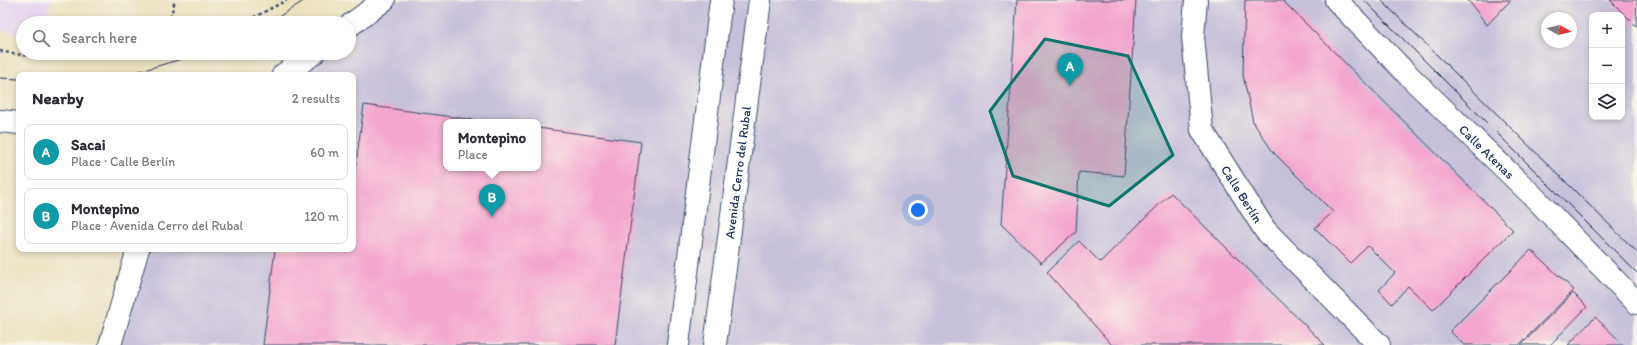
<!DOCTYPE html>
<meta charset="utf-8">
<style>
:root{--surface:#fff;--page:#f2f2f3;--text:#2b2b33;--muted:#7c7c81;--line:#e1e1e2;--accent:#1f6fb2}
body{margin:0;font-family:Itim,sans-serif;background:var(--page);color:var(--text)}
.controls{position:absolute;right:12px;top:12px;display:grid;overflow:hidden;border-radius:8px;box-shadow:0 2px 6px #0003}
.controls button{width:36px;height:36px;display:grid;place-items:center;padding:0;border:0;border-bottom:1px solid var(--line);background:var(--surface);color:var(--text);font:20px sans-serif}
.compass{position:absolute;left:1541px;top:12px;width:36px;height:36px;border-radius:50%;background:var(--surface);box-shadow:0 2px 6px #0003;rotate:98deg}
.you{position:absolute;left:918px;top:210px;width:14px;height:14px;margin:-10px;border:3px solid #fff;border-radius:50%;background:#1a73e8;box-shadow:0 0 0 6px #1a73e833}
.badge{display:grid;place-items:center;width:26px;height:26px;border-radius:50%;background:var(--accent);color:#fff;font-size:13px;font-weight:700}
.pin{position:absolute;translate:-50% -33px;filter:drop-shadow(0 1px 2px #0008)}
.pin::after{content:'';position:absolute;top:21px;width:14px;height:12px;background:inherit;clip-path:polygon(0 0,100% 0,50% 100%)}
.popup{position:absolute;left:443px;top:119px;width:98px;height:52px;box-sizing:border-box;display:grid;place-content:center;border-radius:8px;background:var(--surface);filter:drop-shadow(0 1px 3px #0005);font-size:13px;white-space:nowrap;color:var(--muted)}
.popup b{font-size:15px;color:var(--text)}
.popup::after{content:'';position:absolute;left:50%;top:100%;margin-left:-8px;border:8px solid transparent;border-top-color:var(--surface)}
.list{margin:0;padding:0;list-style:none}
h2{display:flex;justify-content:space-between;align-items:center;height:52px;margin:0;padding:0 16px;font-size:17px}
h2 small{font-size:13px;font-weight:400;color:var(--muted)}
.list li{display:grid;grid-template-columns:26px 1fr auto;gap:12px;align-items:center;box-sizing:border-box;height:56px;margin:0 8px 8px;padding:0 8px;border:1px solid var(--line);border-radius:8px}
.list b{display:block;font-size:15px;white-space:nowrap}
.list p{margin:0;font-size:13px;white-space:nowrap;color:var(--muted)}
.list em{font-size:13px;font-style:normal;color:var(--muted)}
.icon{flex:none;width:22px;height:22px;fill:none;stroke:currentColor;stroke-width:2;stroke-linecap:round;stroke-linejoin:round}
.map{position:relative;flex:none;width:1637px;height:345px;overflow:hidden}
.search{position:absolute;background:var(--surface);box-shadow:0 2px 6px #0003;left:16px;top:16px;width:340px;height:44px;display:flex;align-items:center;gap:10px;box-sizing:border-box;padding:0 14px;border-radius:22px;color:var(--muted);font-size:15px}
.panel{position:absolute;background:var(--surface);box-shadow:0 2px 6px #0003;left:16px;top:72px;width:340px;height:180px;border-radius:8px}
.map>svg:first-child{display:block}
</style>
<div class="map">
<svg width="1637" height="345" viewBox="0 0 1637 345">
<rect width="100%" height="100%" fill="#f7f3e8"/>
<filter id="ink" filterUnits="userSpaceOnUse"><feTurbulence type="fractalNoise" baseFrequency=".025" numOctaves="2"/><feDisplacementMap in="SourceGraphic" scale="8" xChannelSelector="R" yChannelSelector="G"/><feConvolveMatrix kernelMatrix="1 2 1 2 8 2 1 2 1" color-interpolation-filters="sRGB"/></filter>
<filter id="wash" filterUnits="userSpaceOnUse"><feTurbulence type="fractalNoise" baseFrequency=".012" numOctaves="4" result="noise"/><feDisplacementMap in="SourceGraphic" scale="16" xChannelSelector="R" yChannelSelector="G"/><feGaussianBlur stdDeviation="0.9" result="paint"/><feColorMatrix in="noise" values="0 0 0 0 0 0 0 0 0 0 0 0 0 0 0 0 0 1.4 0 .05"/><feComposite in="paint" operator="in"/></filter>
<g filter="url(#wash)">
<rect width="100%" height="100%" fill="#ebe1bf"/>
<polygon fill="#e4d3f1" points="0,0 52,0 43,23 23,23 23,35 0,30"/>
<path fill="#c6c0d9" fill-rule="evenodd" d="M370,0h1267v345h-1526l22,-96h220v-174h-84l30,-22h50v-30zM1592,15h30v102h-30zM1547,18h24v24h-24zM446,122h92v46h-92z"/>
<g id="blocks">
<g fill="#f4a6ce">
<polygon points="1017,0 1136,0 1124,176 1079,172 1076,232 1041,263 1001,224"/>
<polygon points="1245,0 1282,0 1513,230 1433,310 1408,286 1392,304 1379,290 1395,273 1368,246 1350,263 1315,228 1333,212 1273,152 1253,122 1243,75"/>
<polygon points="1468,0 1511,0 1487,25"/>
<polygon points="1610,0 1637,0 1636,26"/>
<polygon points="364,105 482,121 446,122 446,168 538,168 538,128 641,142 615,345 263,345 275,249 353,249 353,185"/>
<polygon points="1171,193 1325,345 1112,345 1047,272 1079,241 1100,262"/>
<polygon points="1531,250 1574,290 1519,345 1464,345 1450,331"/>
<polygon points="1573,293 1587,307 1550,345 1521,345"/>
<polygon points="1595,317 1624,345 1568,345"/>
</g>
</g>
</g>
<g filter="url(#ink)">
<use href="#blocks" fill-opacity="0" stroke="#3a4a6d" stroke-width="1"/>
<g fill="none" stroke-linecap="round" stroke-linejoin="round">
<defs>
<g id="minor">
<path id="s1" d="M1196,0l-3,37 9,93 63,100 114,115"/>
<path id="s2" d="M1336,0l70,73 126,122 105,108"/>
<polyline points="110,345 138,249"/>
</g>
<g id="tertiary">
<polyline points="349,26 384,0"/>
<polyline points="283,75 314,53"/>
<polyline points="0,121 19,123"/>
<polyline points="678,345 721,0"/>
<path id="s3" d="M715,345l45,-345"/>
</g>
</defs>
<use href="#minor" stroke="#3a4a6d" stroke-width="24"/>
<use href="#tertiary" stroke="#3a4a6d" stroke-width="24"/>
<g stroke="#3a4a6d" stroke-width="2.5" stroke-dasharray="3 3" stroke-linecap="butt">
<polyline points="169,23 175,0"/>
<polyline points="243,23 287,0"/>
<path d="M0,51c42,10 86,6 128,2"/>
</g>
<use href="#minor" stroke="#fff" stroke-width="22"/>
<use href="#tertiary" stroke="#fff" stroke-width="22"/>
<g stroke="#1b2f5e" stroke-width="1">
<polyline points="1364,0 1637,273"/>
<polyline points="1381,0 1637,252"/>
<polyline points="269,23 305,0"/>
<polyline points="114,75 144,70 202,53"/>
<polyline points="0,78 19,79"/>
</g>
</g>
</g>
<path fill="#0f766e" fill-opacity="0.2" stroke="#0f766e" stroke-width="3" stroke-linejoin="round" d="M1045,39l83,17 45,99 -64,51 -96,-30 -23,-65z"/>
<g text-anchor="middle" dominant-baseline="central" stroke-width="3" stroke-linejoin="round" paint-order="stroke">
<g font-size="13" fill="#1b2f5e" stroke="#f7f3e8">
<text stroke="none"><textPath href="#s2" startOffset="214">Calle Atenas</textPath></text>
<text stroke="none"><textPath href="#s3" startOffset="174">Avenida Cerro del Rubal</textPath></text>
<text stroke="none"><textPath href="#s1" startOffset="206">Calle Berlín</textPath></text>
</g>
</g>
</svg>
<div class="controls">
<button>+</button>
<button>−</button>
<button><svg class="icon" aria-label="layers" viewBox="0 0 24 24"><path d="M12 4l9 5-9 5-9-5zM3 14l9 5 9-5"/></svg></button>
</div>
<svg class="compass" viewBox="-18 -18 36 36"><path d="M0-13l5 13h-10z" fill="#e53935"/><path d="M0 13l5-13h-10z" fill="#7c7c81"/></svg>
<div class="you"></div>
<div class="pin badge" style="left:1070px;top:86px;background:#0f9aa8">A</div>
<div class="pin badge" style="left:492px;top:217px;background:#0f9aa8">B</div>
<div class="popup"><b>Montepino</b>Place</div>
<div class="search"><svg class="icon" aria-label="search" viewBox="0 0 24 24"><circle cx="10" cy="10" r="6"/><path d="M15 15l6 6"/></svg>Search here</div>
<section class="panel">
<h2>Nearby<small>2 results</small></h2>
<ul class="list">
<li><span class="badge" style="background:#0f9aa8">A</span><div><b>Sacai</b><p>Place · Calle Berlín</p></div><em>60 m</em></li>
<li><span class="badge" style="background:#0f9aa8">B</span><div><b>Montepino</b><p>Place · Avenida Cerro del Rubal</p></div><em>120 m</em></li>
</ul>
</section>
</div>
